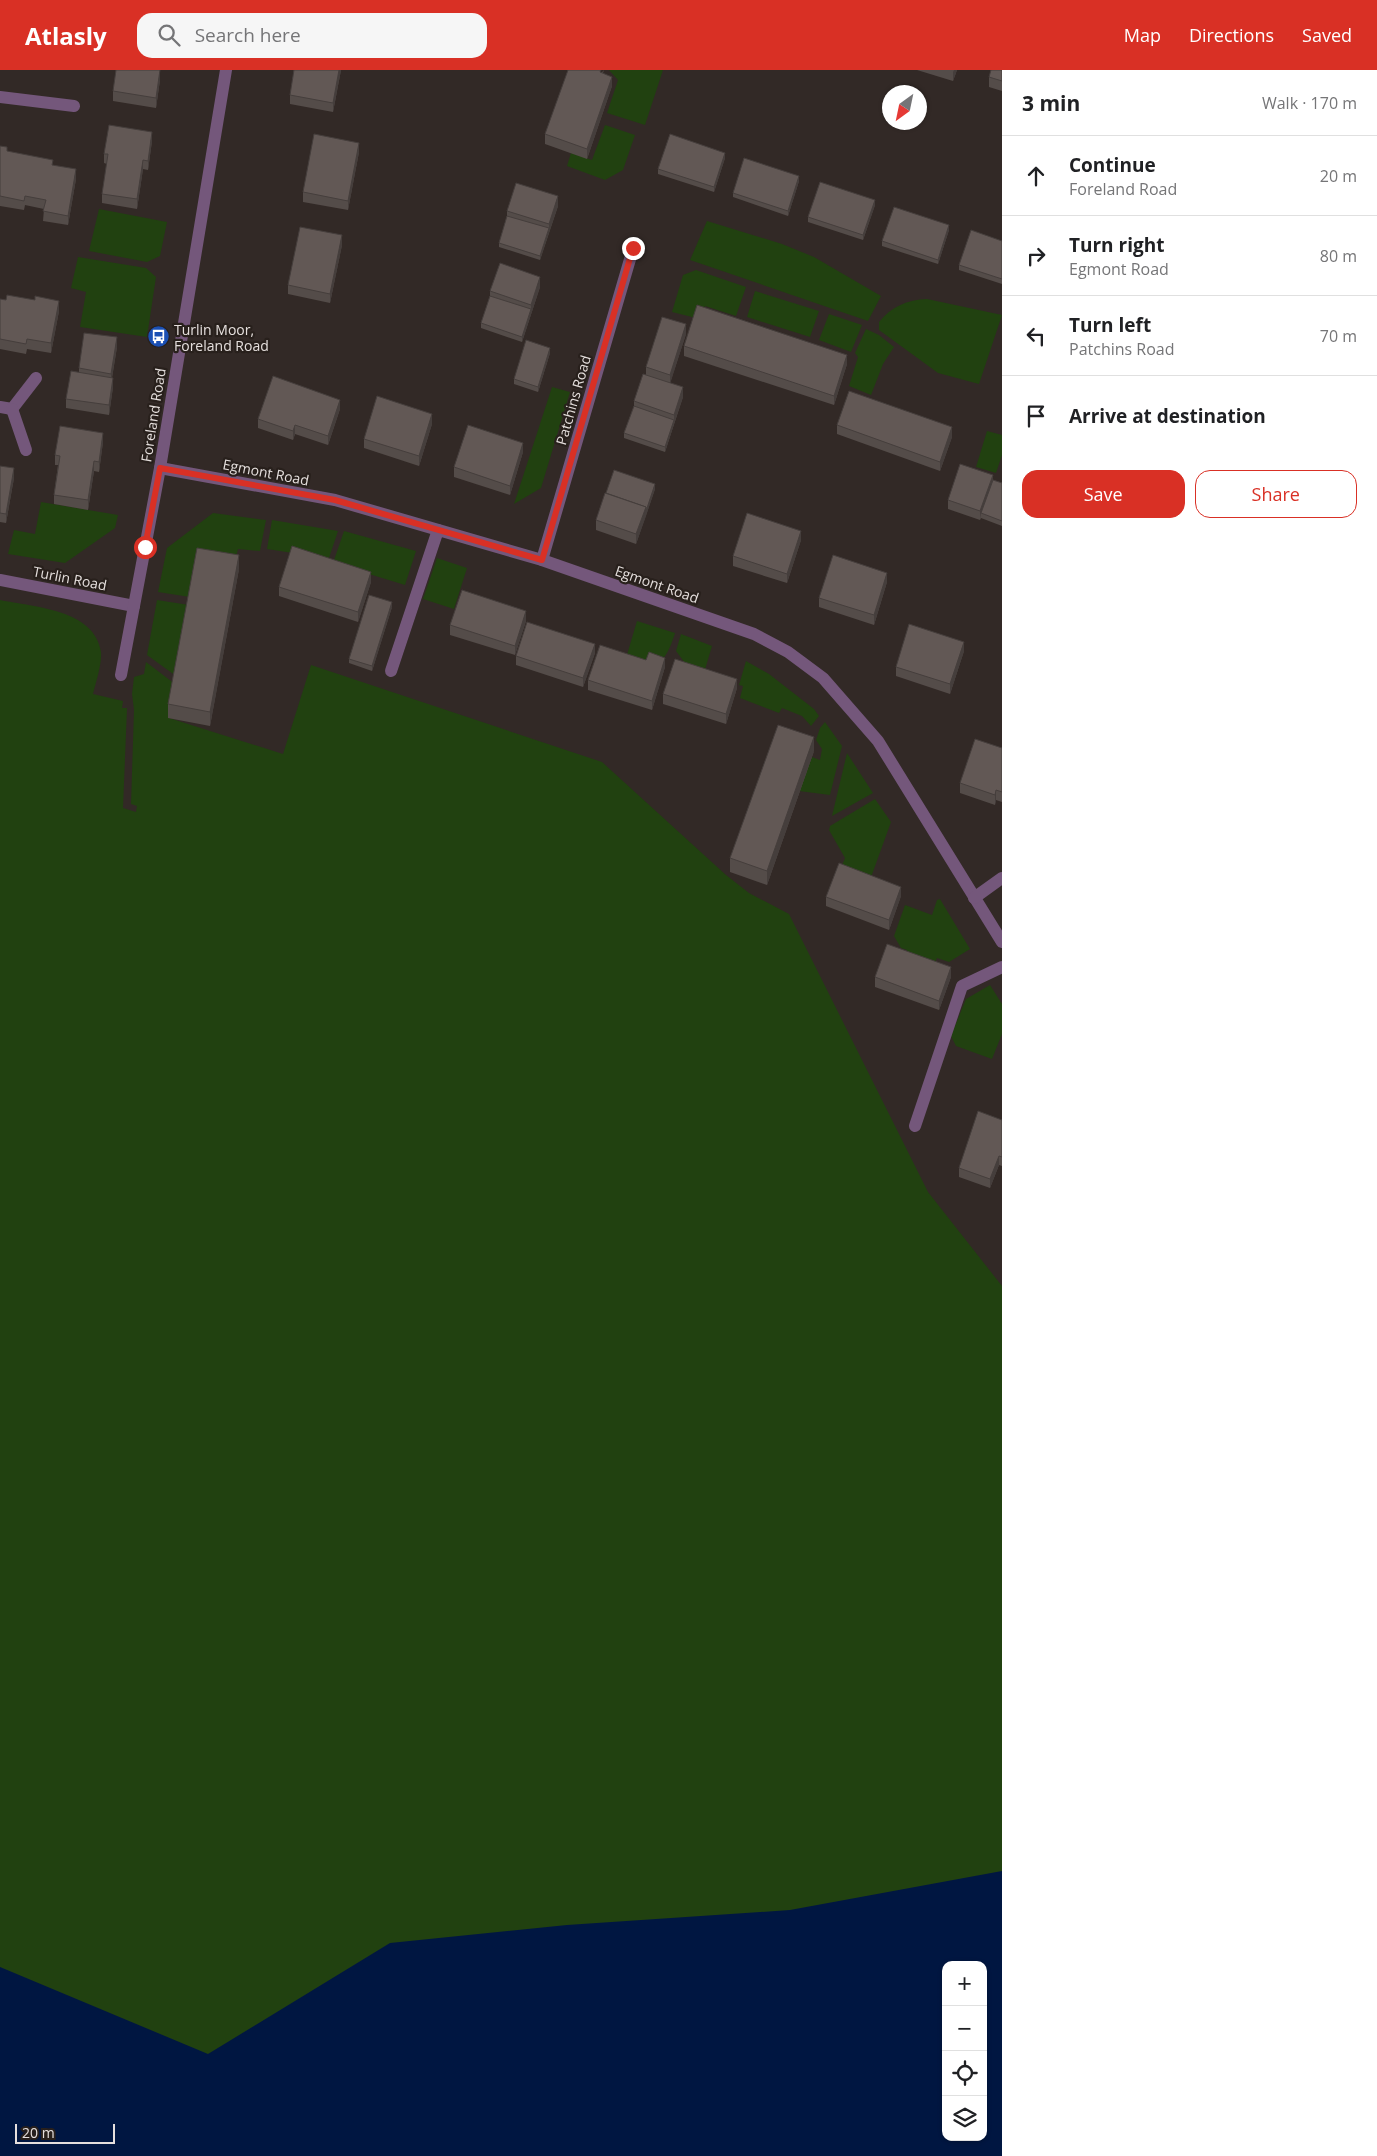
<!DOCTYPE html>
<meta charset="utf-8">
<style>
:root{--surface:#fff;--page:#f6f6f6;--text:#202124;--muted:#757577;--line:#e0e0e0;--accent:#d93025}
body{margin:0;font-family:"Open Sans",sans-serif;background:var(--page);color:var(--text)}
.controls{position:absolute;right:15px;bottom:15px;display:grid;overflow:hidden;border-radius:10px;box-shadow:0 1px 4px #0004}
.controls button{width:45px;height:45px;display:grid;place-items:center;padding:0;border:0;border-bottom:1px solid var(--line);background:var(--surface);color:var(--text);font:25px sans-serif}
.compass{position:absolute;left:882px;top:15px;width:45px;height:45px;border-radius:50%;background:var(--surface);box-shadow:0 1px 4px #0004;rotate:213deg}
.scale{position:absolute;left:15px;bottom:12px;width:100px;box-sizing:border-box;padding-left:5px;border:2px solid #e5dfdd;border-top:0;font-size:14px;line-height:18px;white-space:nowrap;color:#e5dfdd;-webkit-text-stroke:4px #28201c;paint-order:stroke}
.stop{position:absolute;width:15px;height:15px;margin:-11px;border:4px solid #d93025;border-radius:50%;background:#fff}
.stop.end{background:#d93025;border-color:#fff;box-shadow:0 1px 5px #0008}
.list{margin:0;padding:0;list-style:none}
h2{display:flex;justify-content:space-between;align-items:center;height:65px;margin:0;padding:0 20px;font-size:21px}
h2 small{font-size:16px;font-weight:400;color:var(--muted)}
.list li{display:grid;grid-template-columns:32px 1fr auto;gap:15px;align-items:center;box-sizing:border-box;height:80px;padding:0 20px;border-top:1px solid var(--line)}
.list b{display:block;font-size:19px;white-space:nowrap}
.list p{margin:0;font-size:16px;white-space:nowrap;color:var(--muted)}
.list em{font-size:16px;font-style:normal;color:var(--muted)}
.actions{display:flex;gap:10px;padding:15px 20px}
.actions a{flex:1;padding:11px 0;border:1px solid var(--accent);border-radius:15px;text-align:center;font-size:18px;color:var(--accent)}
.actions .main{background:var(--accent);color:#fff}
.icon{flex:none;width:28px;height:28px;fill:none;stroke:currentColor;stroke-width:2;stroke-linecap:round;stroke-linejoin:round}
.map{position:relative;flex:none;width:1002px;height:2086px;overflow:hidden}
header{display:flex;align-items:center;gap:30px;box-sizing:border-box;height:70px;padding:0 25px;background:var(--accent);color:#fff}
header strong{font-size:24px}
nav{display:flex;gap:28px;margin-inline-start:auto;font-size:18px}
.search{width:350px;height:45px;background:var(--page);display:flex;align-items:center;gap:12px;box-sizing:border-box;padding:0 18px;border-radius:15px;color:var(--muted);font-size:19px}
main{display:flex}
aside{flex:1;background:var(--surface)}
.map>svg:first-child{display:block}
</style>
<header>
<strong>Atlasly</strong>
<div class="search"><svg class="icon" aria-label="search" viewBox="0 0 24 24"><circle cx="10" cy="10" r="6"/><path d="M15 15l6 6"/></svg>Search here</div>
<nav><a>Map</a><a>Directions</a><a>Saved</a></nav>
</header>
<main>
<div class="map">
<svg width="1002" height="2086" viewBox="0 0 1002 2086">
<rect width="100%" height="100%" fill="#322926"/>
<g fill="#214110" fill-rule="evenodd">
<polygon points="609,0 663,0 645,55 607,43 618,10"/>
<polygon points="605,55 635,65 623,100 605,110 567,96 571,83 592,90"/>
<polygon points="99,139 167,152 160,186 147,192 89,181"/>
<polygon points="707,151 782,174 814,187 881,226 868,251 690,190"/>
<polygon points="78,187 146,198 156,207 147,267 80,257 86,222 71,218"/>
<polygon points="696,200 746,217 736,246 705,236 700,249 672,242 683,205"/>
<polygon points="755,221 819,241 810,267 747,247"/>
<path d="M927,229l75,16 -23,69 -41,-11 -59,-43v-8c13,-16 28,-22 48,-23z"/>
<polygon points="829,244 862,255 851,282 819,270"/>
<polygon points="866,259 879,265 894,277 883,294 871,325 849,316 858,287 855,283"/>
<polygon points="552,317 570,322 541,418 514,434"/>
<polygon points="987,361 1002,365 1002,385 996,403 976,397"/>
<polygon points="41,432 118,445 115,458 65,493 8,484 14,460 35,464"/>
<polygon points="213,443 266,450 260,481 238,479 233,498 190,527 158,522 167,478"/>
<polygon points="272,450 338,461 327,494 293,483 267,479"/>
<polygon points="344,461 416,481 405,515 333,493"/>
<polygon points="437,488 467,498 454,539 423,529"/>
<path d="M0,530c33,7 95,9 101,52 1,12 -5,30 -8,42l30,7 -1,7h5l-4,100 13,4 1,-6 -6,-2 3,-94 -2,-16 2,-17 10,-3 2,-12 29,22 -6,34 114,36 28,-89 291,97 124,113 23,18 40,21 139,278 74,94v870h-1002zM946,1895h37v172h-37z"/>
<polygon points="157,530 189,535 176,606 147,585"/>
<path d="M637,551l38,12c-10,32 -17,35 -49,25z"/>
<polygon points="681,564 712,576 704,603 685,593 676,581"/>
<polygon points="746,591 769,604 814,639 819,646 811,656 802,646 782,638 779,643 740,628 743,616 739,615"/>
<polygon points="825,652 842,676 830,725 799,721 812,687 820,690 822,679 816,670 820,658"/>
<polygon points="847,683 873,723 832,746"/>
<polygon points="875,729 891,752 870,810 841,798 845,788 829,760 830,756"/>
<polygon points="940,829 970,879 949,892 937,888 934,895 907,885 907,880 901,878 894,866 905,835 932,845 937,830"/>
<polygon points="990,915 1002,934 1002,964 992,989 956,976 951,966 966,929"/>
</g>
<path fill="#001641" fill-rule="evenodd" d="M1002,1801v285h-1002v-189l208,87 182,-111 177,-18 223,-15zM946,1895h37v172h-37z"/>
<g fill="none" stroke-linecap="round" stroke-linejoin="round">
<g stroke="#74577b" stroke-width="12">
<polyline points="0,27 74,36"/>
<polyline points="0,337 12,339 36,308"/>
<polyline points="12,339 26,380"/>
<polyline points="160,398 335,430 542,490 754,564 788,582 823,608 878,671 1002,872"/>
<polyline points="542,490 633,179"/>
<polyline points="0,510 134,536"/>
<polyline points="391,601 438,460"/>
<polyline points="121,605 160,398 226,0"/>
<polyline points="974,828 1002,808"/>
<polyline points="915,1056 962,916 1002,897"/>
</g>
</g>
<g fill="#544c49">
<polygon points="294,0 341,0 333,42 290,34 290,25"/>
<polygon points="604,0 603,3 612,16 587,89 545,74 545,64"/>
<polygon points="917,0 957,0 953,11"/>
<polygon points="1002,0 1002,21 989,17 989,7"/>
<polygon points="160,10 156,38 113,31 113,21"/>
<polygon points="152,71 148,100 143,99 137,139 102,133 102,124 107,94 104,93 104,84"/>
<polygon points="0,76 7,81 53,95 76,109 68,155 43,151 44,139 25,135 24,140 0,136"/>
<polygon points="359,82 348,140 303,132 303,122"/>
<polygon points="725,88 714,122 658,104 658,99"/>
<polygon points="799,111 788,146 733,127 733,123"/>
<polygon points="875,135 863,170 808,152 808,147"/>
<polygon points="558,136 540,190 499,177 499,173 507,146 507,141"/>
<polygon points="949,160 938,194 882,176 882,171"/>
<polygon points="1002,171 1002,214 959,200 959,195"/>
<polygon points="342,175 330,233 288,224 288,215"/>
<polygon points="540,217 522,272 481,258 481,253 490,226 490,221"/>
<polygon points="0,229 59,241 51,283 27,279 26,284 0,279"/>
<polygon points="686,264 670,313 683,327 665,382 624,368 624,363 634,336 634,331 646,305 646,297"/>
<polygon points="684,276 847,294 834,335 684,286"/>
<polygon points="117,277 112,308 113,317 109,345 66,338 66,329 79,302 79,298"/>
<polygon points="550,283 538,322 514,314 514,309"/>
<polygon points="340,339 328,375 295,364 293,370 258,358 258,349"/>
<polygon points="432,354 419,396 364,378 364,369"/>
<polygon points="837,355 952,367 940,401 837,364"/>
<polygon points="103,372 99,402 94,401 88,440 54,434 54,425 58,395 55,395 55,385"/>
<polygon points="523,382 510,425 454,407 454,397"/>
<polygon points="0,396 14,408 6,453 0,452"/>
<polygon points="993,405 993,410 1002,413 1002,456 981,448 980,450 948,439 948,430"/>
<polygon points="655,419 636,474 596,460 596,450 606,423"/>
<polygon points="801,470 787,513 733,496 733,486"/>
<polygon points="239,499 210,656 168,648 168,634"/>
<polygon points="371,512 358,552 279,526 279,517"/>
<polygon points="887,512 874,555 819,537 819,528"/>
<polygon points="392,537 372,601 349,593 349,589"/>
<polygon points="526,551 515,585 450,565 450,555"/>
<polygon points="964,581 950,624 896,606 896,597"/>
<polygon points="595,583 583,617 516,595 516,586"/>
<polygon points="665,597 652,640 588,620 588,610"/>
<polygon points="737,618 726,654 663,634 663,624"/>
<polygon points="1002,678 1002,732 996,730 995,735 960,723 960,713"/>
<polygon points="814,681 767,815 730,802 730,788"/>
<polygon points="901,826 889,860 826,836 826,827"/>
<polygon points="875,907 951,907 939,940 875,917"/>
<polygon points="1002,1050 1002,1096 999,1095 990,1118 959,1107 959,1098"/>
</g>
<g fill="#453e3c">
<polygon points="160,0 160,10 156,38 156,28"/>
<polygon points="339,0 341,0 333,42 333,33"/>
<polygon points="954,0 957,0 953,11 953,2"/>
<polygon points="612,7 612,16 587,89 587,79"/>
<polygon points="152,62 152,71 148,100 148,91"/>
<polygon points="359,73 359,82 348,140 348,131"/>
<polygon points="725,83 725,88 714,122 714,117"/>
<polygon points="143,90 143,99 137,139 137,129"/>
<polygon points="76,99 76,109 68,155 68,146"/>
<polygon points="799,106 799,111 788,146 788,141"/>
<polygon points="558,126 558,136 540,190 540,186 549,158 549,154"/>
<polygon points="875,130 875,135 863,170 863,165"/>
<polygon points="949,155 949,160 938,194 938,190"/>
<polygon points="342,165 342,175 330,233 330,224"/>
<polygon points="540,207 540,217 522,272 522,267 531,239 531,235"/>
<polygon points="59,231 59,241 51,283 51,273"/>
<polygon points="686,254 686,264 670,314 670,305"/>
<polygon points="117,267 117,277 111,313 111,304"/>
<polygon points="550,278 550,283 538,322 538,317"/>
<polygon points="847,285 847,294 834,335 834,326"/>
<polygon points="113,308 113,317 109,345 109,335"/>
<polygon points="683,317 683,327 674,354 674,345"/>
<polygon points="340,330 340,339 328,375 328,366"/>
<polygon points="432,344 432,354 419,396 419,386"/>
<polygon points="674,350 674,354 665,382 665,377"/>
<polygon points="295,355 295,364 293,370 293,361"/>
<polygon points="952,357 952,367 940,401 940,392"/>
<polygon points="103,363 103,372 99,402 99,392"/>
<polygon points="523,373 523,382 510,425 510,416"/>
<polygon points="94,391 94,401 88,440 88,430"/>
<polygon points="14,398 14,408 6,453 6,444"/>
<polygon points="993,405 993,415 981,443 980,450 980,441"/>
<polygon points="655,414 655,419 646,446 646,441"/>
<polygon points="646,437 646,446 636,474 636,464"/>
<polygon points="801,461 801,470 787,513 787,504"/>
<polygon points="239,485 239,499 210,656 210,642"/>
<polygon points="371,502 371,512 358,552 358,542"/>
<polygon points="887,503 887,512 874,555 874,545"/>
<polygon points="392,532 392,537 372,601 372,596"/>
<polygon points="526,541 526,551 515,585 515,576"/>
<polygon points="964,572 964,581 950,624 950,614"/>
<polygon points="595,574 595,583 583,617 583,608"/>
<polygon points="665,588 665,597 652,640 652,631"/>
<polygon points="737,609 737,618 726,654 726,644"/>
<polygon points="814,667 814,681 767,815 767,801"/>
<polygon points="996,720 996,730 995,735 995,725"/>
<polygon points="901,817 901,826 889,860 889,850"/>
<polygon points="951,897 951,907 939,940 939,931"/>
<polygon points="999,1086 999,1095 990,1118 990,1109"/>
</g>
<g fill="#625855" stroke="#453e3c">
<polygon points="116,0 160,0 156,28 113,21"/>
<polygon points="294,0 339,0 333,33 290,25"/>
<polygon points="568,0 601,0 600,2 612,7 587,79 545,64"/>
<polygon points="991,0 1002,0 1002,11 989,7"/>
<polygon points="109,55 152,62 148,91 143,90 137,129 102,124 108,84 104,84"/>
<polygon points="314,64 359,73 348,131 303,122"/>
<polygon points="670,64 725,83 714,117 658,99"/>
<polygon points="0,76 7,77 7,81 53,90 52,95 76,99 68,146 43,141 46,130 25,126 24,131 0,126"/>
<polygon points="744,88 799,106 788,141 733,123"/>
<polygon points="820,112 875,130 863,165 808,147"/>
<polygon points="516,113 558,126 549,154 507,141"/>
<polygon points="894,137 949,155 938,190 882,171"/>
<polygon points="507,146 549,158 540,186 499,173"/>
<polygon points="300,157 342,165 330,224 288,215"/>
<polygon points="971,160 1002,171 1002,209 959,195"/>
<polygon points="500,193 540,207 531,235 490,221"/>
<polygon points="7,225 35,230 35,226 59,231 51,273 27,269 26,274 0,269 0,229 6,230"/>
<polygon points="490,226 531,239 522,267 481,253"/>
<polygon points="697,235 847,285 834,326 684,276"/>
<polygon points="662,247 686,254 670,305 646,297"/>
<polygon points="84,263 117,267 111,304 79,298"/>
<polygon points="526,270 550,278 538,317 514,309"/>
<polygon points="71,301 113,308 109,335 66,329"/>
<polygon points="643,304 683,317 674,345 634,331"/>
<polygon points="273,306 340,330 328,366 295,355 293,361 258,349"/>
<polygon points="849,321 952,357 940,392 837,355"/>
<polygon points="377,326 432,344 419,386 364,369"/>
<polygon points="634,336 674,350 665,377 624,363"/>
<polygon points="468,355 523,373 510,416 454,397"/>
<polygon points="60,356 103,363 99,392 94,391 88,430 54,425 60,386 55,385"/>
<polygon points="960,394 993,405 980,441 948,430"/>
<polygon points="0,396 14,398 6,444 0,443"/>
<polygon points="614,400 655,414 646,441 646,437 606,423"/>
<polygon points="993,410 1002,413 1002,451 981,443"/>
<polygon points="605,423 646,437 636,464 596,450"/>
<polygon points="747,443 801,461 787,504 733,486"/>
<polygon points="292,476 371,502 358,542 279,517"/>
<polygon points="197,478 239,485 210,642 168,634"/>
<polygon points="833,485 887,503 874,545 819,528"/>
<polygon points="462,520 526,541 515,576 450,555"/>
<polygon points="369,525 392,532 372,596 349,589"/>
<polygon points="527,552 595,574 583,608 516,586"/>
<polygon points="909,554 964,572 950,614 896,597"/>
<polygon points="600,575 646,590 649,582 665,588 652,631 588,610"/>
<polygon points="675,589 737,609 726,644 663,624"/>
<polygon points="778,655 814,667 767,801 730,788"/>
<polygon points="975,669 1002,678 1002,722 996,720 995,725 960,713"/>
<polygon points="839,793 901,817 889,850 826,827"/>
<polygon points="887,874 951,897 939,931 875,907"/>
<polygon points="978,1041 1002,1050 1002,1087 999,1086 990,1109 959,1098"/>
</g>
<g fill="none" stroke-linecap="round" stroke-linejoin="round">
<polyline stroke="#d93025" stroke-width="6" points="145,477 160,398 335,430 542,490 633,178"/>
</g>
<defs>
<symbol id="bus-disc" viewBox="-11 -11 22 22"><circle r="9.5" fill="#1a4fb4" stroke="#28201c"/><path d="M-5-6H5V4H4V6H2V4H-2V6H-4V4H-5ZM-3.5-4V0h7V-4ZM-3.5 1.2v1.5H-2V1.2ZM2 1.2v1.5H3.5V1.2Z" fill="#fff"/></symbol>
</defs>
<g fill-rule="evenodd">
<use href="#bus-disc" x="146" y="254" width="25" height="25"/>
</g>
<g text-anchor="middle" dominant-baseline="central" stroke-width="4.5" stroke-linejoin="round" paint-order="stroke">
<g font-size="14" fill="#e5dfdd" stroke="#28201c" text-anchor="start">
<text x="174" y="259">Turlin Moor,<tspan x="174" dy="16">Foreland Road</tspan></text>
</g>
<g font-size="14" fill="#e5dfdd" stroke="#28201c">
<text transform="translate(573 330) rotate(-74)">Patchins Road</text>
<text transform="translate(153 345) rotate(-81)">Foreland Road</text>
<text transform="translate(266 402) rotate(11)">Egmont Road</text>
<text transform="translate(70 508) rotate(11)">Turlin Road</text>
<text transform="translate(657 514) rotate(19)">Egmont Road</text>
</g>
</g>
</svg>
<div class="controls">
<button>+</button>
<button>−</button>
<button><svg class="icon" aria-label="locate" viewBox="0 0 24 24"><circle cx="12" cy="12" r="6"/><path d="M12 2v4M12 18v4M2 12h4M18 12h4"/></svg></button>
<button><svg class="icon" aria-label="layers" viewBox="0 0 24 24"><path d="M12 4l9 5-9 5-9-5zM3 14l9 5 9-5"/></svg></button>
</div>
<svg class="compass" viewBox="-18 -18 36 36"><path d="M0-13l5 13h-10z" fill="#e53935"/><path d="M0 13l5-13h-10z" fill="#757577"/></svg>
<div class="scale">20 m</div>
<div class="stop" style="left:145px;top:477px"></div>
<div class="stop end" style="left:633px;top:178px"></div>
</div>
<aside>
<h2>3 min<small>Walk · 170 m</small></h2>
<ul class="list">
<li><svg class="icon" aria-label="ahead" viewBox="0 0 24 24"><path d="M12 20V5M6 11l6-6 6 6"/></svg><div><b>Continue</b><p>Foreland Road</p></div><em>20 m</em></li>
<li><svg class="icon" aria-label="right" viewBox="0 0 24 24"><path d="M7 20v-9h11M14 6l5 5-5 5"/></svg><div><b>Turn right</b><p>Egmont Road</p></div><em>80 m</em></li>
<li><svg class="icon" aria-label="left" viewBox="0 0 24 24"><path d="M17 20v-9H6M10 6l-5 5 5 5"/></svg><div><b>Turn left</b><p>Patchins Road</p></div><em>70 m</em></li>
<li><svg class="icon" aria-label="arrive" viewBox="0 0 24 24"><path d="M6 21V4h12l-3 4 3 4H6"/></svg><div><b>Arrive at destination</b></div></li>
</ul>
<div class="actions"><a class="main">Save</a><a>Share</a></div>
</aside>
</main>
